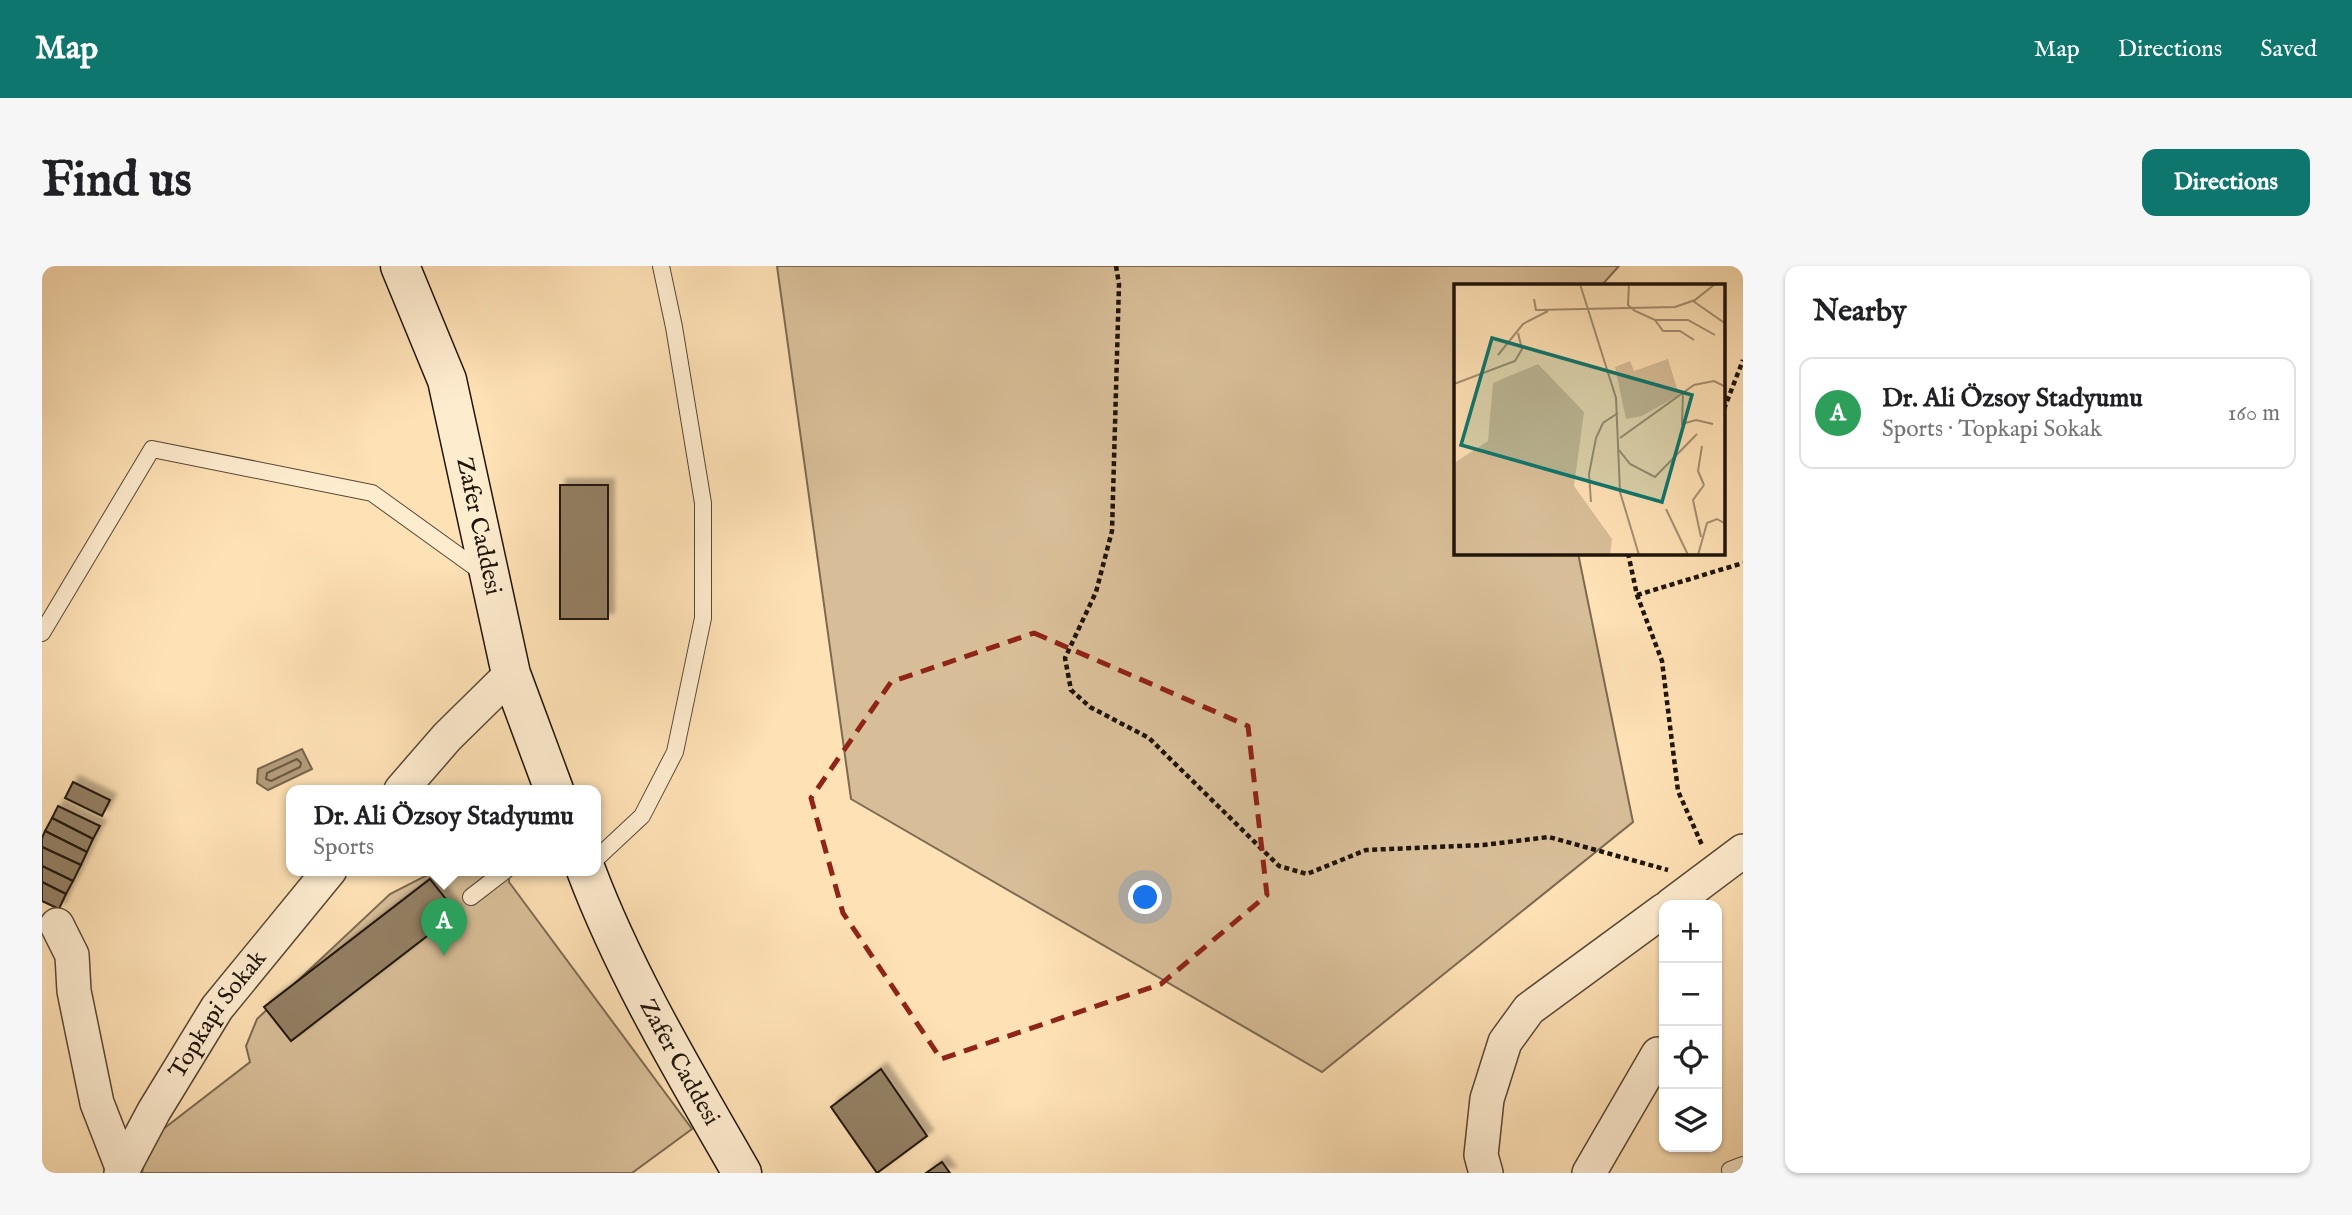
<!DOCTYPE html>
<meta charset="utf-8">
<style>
:root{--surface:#fff;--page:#f6f6f6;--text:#202124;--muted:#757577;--line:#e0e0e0;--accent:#0f766e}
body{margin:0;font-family:"IM FELL English",serif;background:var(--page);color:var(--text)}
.controls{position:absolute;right:21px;bottom:21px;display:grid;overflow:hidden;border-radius:14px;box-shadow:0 2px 5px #0004}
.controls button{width:63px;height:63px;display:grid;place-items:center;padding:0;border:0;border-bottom:2px solid var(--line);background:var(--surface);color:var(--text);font:35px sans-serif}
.you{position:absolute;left:1104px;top:632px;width:24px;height:24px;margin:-18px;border:5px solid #fff;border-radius:50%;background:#1a73e8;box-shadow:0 0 0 10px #1a73e833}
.badge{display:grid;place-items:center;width:46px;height:46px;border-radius:50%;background:var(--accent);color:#fff;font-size:23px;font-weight:700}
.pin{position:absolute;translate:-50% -58px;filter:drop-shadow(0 2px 4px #0008)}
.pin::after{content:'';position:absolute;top:37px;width:24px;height:21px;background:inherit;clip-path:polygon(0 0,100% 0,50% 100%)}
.popup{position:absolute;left:244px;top:519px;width:315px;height:91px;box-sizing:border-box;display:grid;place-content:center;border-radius:14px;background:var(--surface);filter:drop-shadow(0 2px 5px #0005);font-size:23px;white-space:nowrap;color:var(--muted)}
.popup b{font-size:26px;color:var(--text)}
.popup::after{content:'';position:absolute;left:50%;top:100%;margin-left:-14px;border:14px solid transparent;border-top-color:var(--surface)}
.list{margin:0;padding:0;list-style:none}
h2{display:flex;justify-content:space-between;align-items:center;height:91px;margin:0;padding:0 28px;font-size:30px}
h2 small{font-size:23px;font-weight:400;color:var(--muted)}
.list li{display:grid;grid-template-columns:46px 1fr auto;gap:21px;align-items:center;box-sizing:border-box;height:112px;margin:0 14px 14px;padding:0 14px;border:2px solid var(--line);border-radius:14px}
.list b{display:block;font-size:26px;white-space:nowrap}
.list p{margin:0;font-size:23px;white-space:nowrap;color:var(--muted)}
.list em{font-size:23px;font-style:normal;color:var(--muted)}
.icon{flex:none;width:38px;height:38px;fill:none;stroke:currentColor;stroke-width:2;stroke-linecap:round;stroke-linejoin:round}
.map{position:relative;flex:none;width:1701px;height:907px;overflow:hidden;border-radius:14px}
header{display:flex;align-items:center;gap:42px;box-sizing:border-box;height:98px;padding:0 35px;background:var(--accent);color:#fff}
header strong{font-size:33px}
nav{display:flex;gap:38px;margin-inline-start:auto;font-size:24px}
.intro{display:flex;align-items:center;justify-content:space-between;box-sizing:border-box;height:168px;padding:0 42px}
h1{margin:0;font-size:49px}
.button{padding:18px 32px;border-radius:14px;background:var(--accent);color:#fff;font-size:24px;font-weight:700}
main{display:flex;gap:42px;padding:0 42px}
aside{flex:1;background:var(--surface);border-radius:14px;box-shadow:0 2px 5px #0004}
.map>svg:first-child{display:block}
</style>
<header>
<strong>Map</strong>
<nav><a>Map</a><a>Directions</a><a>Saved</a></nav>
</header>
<div class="intro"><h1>Find us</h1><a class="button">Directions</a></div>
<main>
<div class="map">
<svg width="1701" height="907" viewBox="0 0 1701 907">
<defs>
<filter id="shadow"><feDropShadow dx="6" dy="-6" stdDeviation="2" flood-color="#0004"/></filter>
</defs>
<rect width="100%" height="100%" fill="#fee1b5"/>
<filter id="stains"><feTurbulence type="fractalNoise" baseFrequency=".00286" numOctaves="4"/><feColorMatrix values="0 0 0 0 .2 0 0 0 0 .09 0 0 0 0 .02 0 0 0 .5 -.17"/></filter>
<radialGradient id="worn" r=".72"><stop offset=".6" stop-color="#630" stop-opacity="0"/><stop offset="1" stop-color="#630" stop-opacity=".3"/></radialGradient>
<g fill="#d8be98" stroke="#7c6a52" stroke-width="2">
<polygon points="735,0 1577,0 1560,19 1414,19 1414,287 1536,287 1591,556 1280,806 809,533"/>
<polygon points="395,604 467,604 467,616 650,863 590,907 100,907 107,874 208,796 204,780 215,753 348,628"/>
</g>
<polygon fill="#b39c7b" stroke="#78664e" stroke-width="2" points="260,483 270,503 226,524 215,517 216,503"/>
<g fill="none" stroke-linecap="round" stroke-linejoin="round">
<polygon stroke="#6a5843" stroke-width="2" points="255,493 259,497 258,501 229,515 224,513 225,507"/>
</g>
<g fill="#937f63" stroke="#20150b" stroke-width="2" filter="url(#shadow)">
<rect x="518" y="219" width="48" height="134"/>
<polygon points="31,516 68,534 60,550 23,532"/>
<polygon points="16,540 58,560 51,573 10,552"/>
<polygon points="10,552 51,573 45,586 3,565"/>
<polygon points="3,565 45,586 39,599 0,581 0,572"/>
<polygon points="0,581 39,599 31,615 0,600"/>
<polygon points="0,600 31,615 24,628 0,616"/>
<polygon points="388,613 415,647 249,775 222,741"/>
<polygon points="0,616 24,628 17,643 0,635"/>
<polygon points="839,803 885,870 835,907 789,841"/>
<polygon points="900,896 908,907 884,907"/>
</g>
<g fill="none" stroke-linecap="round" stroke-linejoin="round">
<defs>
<g id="lane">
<polyline points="0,367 110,183 330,227 441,307"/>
<polyline points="554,593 600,550 633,486 661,352 661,237 632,61 619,0"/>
<polyline points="429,631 464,604"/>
<polyline points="1688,904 1701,899"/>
</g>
<g id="street">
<polyline points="359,524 405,471 469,408"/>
<polyline points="1629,639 1701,585"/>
<polyline points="15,659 30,689 32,725 55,837 81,904"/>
<path id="s1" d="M79,907l33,-62 63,-103 113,-138"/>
<polyline points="1444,907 1439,889 1445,833 1463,776 1487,743 1622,644"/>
<polyline points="1547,907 1616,788"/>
</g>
<g id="secondary">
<path id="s2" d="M358,0l47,114 64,294 43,116"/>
<path id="s3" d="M544,604c40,106 100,205 156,303"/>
</g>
</defs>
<use href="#lane" stroke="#584836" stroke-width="18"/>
<use href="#street" stroke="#584836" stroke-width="36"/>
<use href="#secondary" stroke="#20150b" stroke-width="41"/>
<g stroke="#20150b" stroke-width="4.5" stroke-dasharray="5 3.5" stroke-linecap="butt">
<polyline points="1074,0 1077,18 1070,265 1054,326 1023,392 1029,424 1048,441 1107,472 1237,600 1265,608 1324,584 1441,579 1507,571 1626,604"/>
<polyline points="1682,143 1701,94"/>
<polyline points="1586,287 1595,329 1620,395 1636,525 1660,579"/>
<polyline points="1595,329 1701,297"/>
</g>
<use href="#lane" stroke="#feeccf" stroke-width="16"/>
<use href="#street" stroke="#feeccf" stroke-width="33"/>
<use href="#secondary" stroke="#feeccf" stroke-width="38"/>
</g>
<path fill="none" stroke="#8f2418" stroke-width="5" stroke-dasharray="14 9" stroke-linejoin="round" d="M992,367l214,93 19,169 -106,89 -220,75 -98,-146 -32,-115 80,-116z"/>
<g text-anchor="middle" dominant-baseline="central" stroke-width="7" stroke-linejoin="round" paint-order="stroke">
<g font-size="24" fill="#20150b" stroke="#feeccf">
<text stroke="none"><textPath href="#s2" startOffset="273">Zafer Caddesi</textPath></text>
<text stroke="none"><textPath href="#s1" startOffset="186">Topkapi Sokak</textPath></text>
<text stroke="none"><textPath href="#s3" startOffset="214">Zafer Caddesi</textPath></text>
</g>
</g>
<g transform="translate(1412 18)">
<rect width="271" height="271" fill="#fee1b5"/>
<path d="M214,75l11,36 -37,21 -16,3 -11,-52 15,-6 4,10zM84,80l46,48 -10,74 38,53 -2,16h-156v-92l34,-22 5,-58z" fill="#d8be98"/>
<path fill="none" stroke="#a58f71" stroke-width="2" d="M126,0l36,114 4,94 19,63M175,0l-1,21 7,6 20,9h33l27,15M80,15l2,11 139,-3 20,-7 20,-16M239,17l33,23M201,36l8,11h17l14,9M44,71l25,-31 25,-13M0,100l61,-23 7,-12 -4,-16M229,109l-1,31 14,-4 17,4M166,154l74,-53 20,-4 12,6M248,162l-4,25 6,14M165,166l11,14 25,13 42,-43M137,218l-2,-28 7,-36 7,-15 15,-10M212,225l22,46M247,253l-8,-37 11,-15M244,271l9,-32 10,-4 9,5"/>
<path fill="#0f766e" fill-opacity="0.15" stroke="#0f766e" stroke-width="3.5" d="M38,54l200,57 -30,107 -201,-57z"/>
<rect width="271" height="271" fill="none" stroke="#20150b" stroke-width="3.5"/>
</g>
<rect width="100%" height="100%" filter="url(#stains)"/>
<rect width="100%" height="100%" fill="url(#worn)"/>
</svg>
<div class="controls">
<button>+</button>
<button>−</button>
<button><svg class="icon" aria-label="locate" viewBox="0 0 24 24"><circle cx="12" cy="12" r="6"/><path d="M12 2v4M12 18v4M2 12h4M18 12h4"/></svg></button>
<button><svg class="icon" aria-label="layers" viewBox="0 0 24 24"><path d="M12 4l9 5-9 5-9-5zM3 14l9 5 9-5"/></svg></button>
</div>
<div class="you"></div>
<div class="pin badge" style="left:402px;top:690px;background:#2e9e5b">A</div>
<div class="popup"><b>Dr. Ali Özsoy Stadyumu</b>Sports</div>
</div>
<aside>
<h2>Nearby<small></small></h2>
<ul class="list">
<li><span class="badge" style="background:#2e9e5b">A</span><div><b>Dr. Ali Özsoy Stadyumu</b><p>Sports · Topkapi Sokak</p></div><em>160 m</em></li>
</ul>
</aside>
</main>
